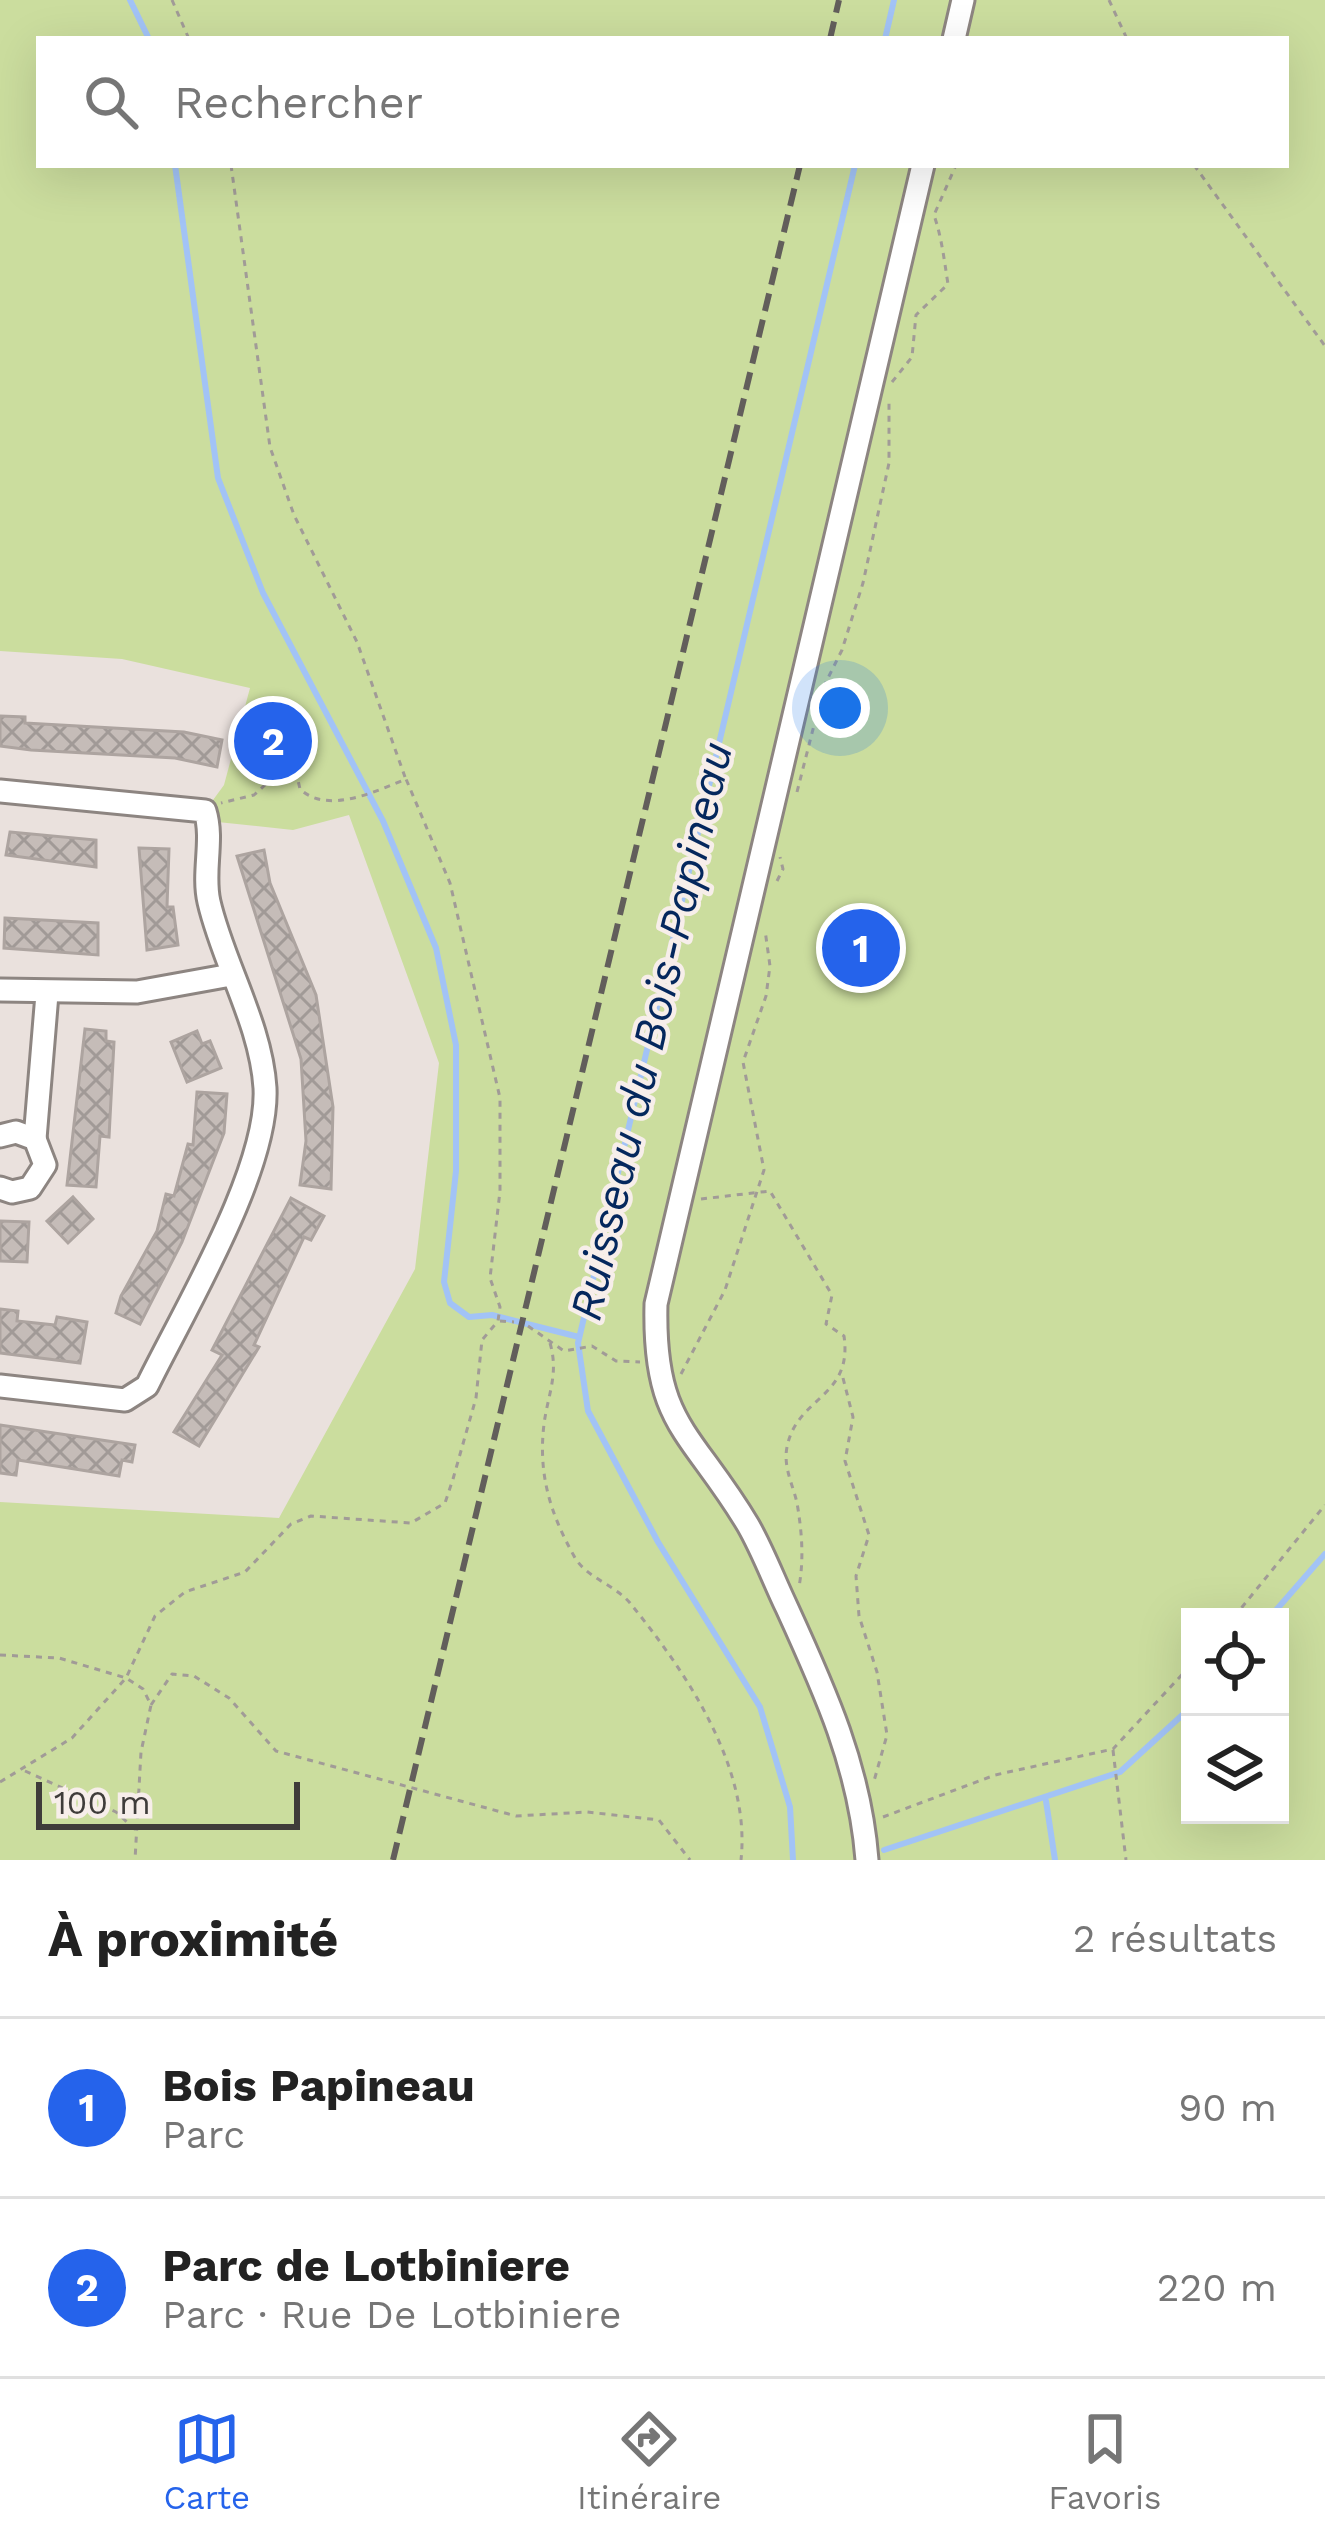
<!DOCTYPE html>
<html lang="fr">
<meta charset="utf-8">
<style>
:root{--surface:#fff;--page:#f6f6f6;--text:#222;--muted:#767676;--line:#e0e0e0;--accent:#2563eb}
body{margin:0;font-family:"Work Sans",sans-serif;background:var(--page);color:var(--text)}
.controls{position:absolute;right:36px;bottom:36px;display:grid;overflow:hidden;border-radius:0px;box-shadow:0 12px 48px #0002}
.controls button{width:108px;height:108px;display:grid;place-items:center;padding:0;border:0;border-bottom:3px solid var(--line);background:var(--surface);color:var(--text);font:60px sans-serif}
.scale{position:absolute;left:36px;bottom:30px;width:264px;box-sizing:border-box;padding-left:12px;border:6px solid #3f3c3a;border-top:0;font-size:33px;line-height:42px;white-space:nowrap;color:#3f3c3a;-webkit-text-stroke:9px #f7eeea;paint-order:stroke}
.you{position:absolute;left:840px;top:708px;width:42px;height:42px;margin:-30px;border:9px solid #fff;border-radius:50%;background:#1a73e8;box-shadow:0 0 0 18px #1a73e833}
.badge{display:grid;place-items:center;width:78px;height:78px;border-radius:50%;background:var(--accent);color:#fff;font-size:39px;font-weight:700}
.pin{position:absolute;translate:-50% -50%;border:6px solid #fff;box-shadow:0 3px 12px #0006}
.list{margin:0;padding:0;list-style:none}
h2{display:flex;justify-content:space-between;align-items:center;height:156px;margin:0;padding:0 48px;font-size:51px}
h2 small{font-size:39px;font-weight:400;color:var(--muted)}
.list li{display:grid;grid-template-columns:78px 1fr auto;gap:36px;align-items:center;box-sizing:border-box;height:180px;padding:0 48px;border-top:3px solid var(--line)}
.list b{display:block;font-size:45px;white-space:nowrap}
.list p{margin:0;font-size:39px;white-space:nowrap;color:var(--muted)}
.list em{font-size:39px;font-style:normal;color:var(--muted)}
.icon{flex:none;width:66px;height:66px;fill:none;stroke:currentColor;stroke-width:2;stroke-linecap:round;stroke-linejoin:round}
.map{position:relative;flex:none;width:1325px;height:1860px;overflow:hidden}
.search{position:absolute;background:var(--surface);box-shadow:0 12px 48px #0002;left:36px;right:36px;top:36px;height:132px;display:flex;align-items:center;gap:30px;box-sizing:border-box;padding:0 42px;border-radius:0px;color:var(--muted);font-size:45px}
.sheet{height:516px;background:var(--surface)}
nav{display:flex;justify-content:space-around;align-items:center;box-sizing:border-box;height:168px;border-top:3px solid var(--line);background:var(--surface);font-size:33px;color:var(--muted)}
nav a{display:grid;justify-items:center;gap:6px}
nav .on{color:var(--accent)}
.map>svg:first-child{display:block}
</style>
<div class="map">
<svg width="1325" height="1860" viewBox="0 0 1325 1860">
<defs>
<pattern id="building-cross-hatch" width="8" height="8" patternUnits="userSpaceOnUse" patternTransform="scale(3)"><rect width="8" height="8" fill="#c5bcb8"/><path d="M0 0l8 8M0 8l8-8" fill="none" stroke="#a19a97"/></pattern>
</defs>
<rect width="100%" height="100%" fill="#eae1dd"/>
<path fill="#cbdd9e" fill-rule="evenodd" d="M0,0h1325v1860h-1325v-358l279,16 136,-249 24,-206 -90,-248 -56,15 -85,-9 -3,-10 19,-26 26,-97 -128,-29 -122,-8zM39,39h1247v126h-1247zM1190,1617h90v198h-90z"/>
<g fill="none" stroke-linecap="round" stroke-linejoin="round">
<g stroke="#a2c3f6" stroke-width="6">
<polyline points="130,0 149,39"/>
<polyline points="885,39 894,0"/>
<polyline points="175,165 218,478 263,593 383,821 436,948 456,1045 456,1171 444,1282 450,1303 469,1317 492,1315 579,1337"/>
<polyline points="1270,1617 1325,1554"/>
<polyline points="1046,1801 1055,1860"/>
<polyline points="884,1850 1120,1772 1190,1708"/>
<polyline points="793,1860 790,1807 760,1707 658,1542 588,1411 578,1343 855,165"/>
</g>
</g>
<g fill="url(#building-cross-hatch)" stroke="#ada4a0" stroke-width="3">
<polygon points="0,716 25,717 25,723 184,732 222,740 217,767 175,758 31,750 0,746"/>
<polygon points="10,832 96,840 96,867 6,855"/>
<polygon points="139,848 169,849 167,907 173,907 178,945 147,950"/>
<polygon points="264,850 270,883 316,995 333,1107 331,1189 300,1185 306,1141 301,1059 237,856"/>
<polygon points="5,918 98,923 98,955 4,948"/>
<polygon points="85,1029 106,1031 106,1041 114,1042 109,1137 100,1136 96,1187 67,1185"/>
<polygon points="197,1031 202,1044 210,1041 221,1068 187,1082 171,1042"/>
<polygon points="197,1092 227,1094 224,1133 182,1242 140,1324 116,1313 121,1296 157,1231 166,1194 174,1196 188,1144 193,1145"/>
<polygon points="73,1197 93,1219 68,1243 47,1221"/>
<polygon points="291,1198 324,1216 311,1240 304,1237 254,1345 259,1347 199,1446 174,1432 222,1355 212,1350"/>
<polygon points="0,1221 29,1222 27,1262 0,1261"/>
<polygon points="0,1309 18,1311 17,1321 55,1325 57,1317 87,1322 80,1363 0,1353"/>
<polygon points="0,1425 135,1445 132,1462 122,1460 119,1476 18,1460 16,1475 0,1473"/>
</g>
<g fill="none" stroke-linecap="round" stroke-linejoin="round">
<defs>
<g id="minor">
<polyline points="954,39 963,0"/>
<path d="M0,791l205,20c9,29 -3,61 4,91 14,61 52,122 56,186 4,82 -81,222 -118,298l-22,14 -125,-14"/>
<polyline points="0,990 137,992 231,975"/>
<polyline points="0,1136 16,1132 35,1139 45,1165 30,1188 12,1192 0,1188"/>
<polyline points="35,1139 47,994"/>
<path d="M867,1860c-7,-92 -42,-169 -80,-252 -13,-27 -24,-57 -39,-83 -57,-95 -95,-100 -92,-221l267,-1139"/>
</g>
</defs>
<use href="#minor" stroke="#8d8581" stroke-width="27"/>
<g stroke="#a19b97" stroke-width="3" stroke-dasharray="6 6" stroke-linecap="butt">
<polyline points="172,0 189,39"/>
<polyline points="1109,0 1127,39"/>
<polyline points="231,165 270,447 294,515 357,642 405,777"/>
<polyline points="1194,165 1325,346"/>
<path d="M892,382l20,-25 4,-42 32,-31c-4,-25 -6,-45 -14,-69l22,-50"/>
<polyline points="797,792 824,686 842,650 863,583 889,463 889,403"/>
<polyline points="777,881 783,869 780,857"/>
<path d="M701,1199l69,-8 62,104 -6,29 18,12c9,62 -47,60 -57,111 -4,20 6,38 10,56 5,29 7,56 2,84"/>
<polyline points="500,1321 514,1322"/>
<polyline points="528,1326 564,1351 592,1346 616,1361 640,1362"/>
<path d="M550,1343c9,31 -2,51 -6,81 -6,50 6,89 30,132 12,22 40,28 56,47 56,69 121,164 111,257"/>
<polyline points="681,1374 725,1290 764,1170 743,1062 766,996 770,966 765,930"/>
<polyline points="843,1378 853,1417 845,1461 869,1535 856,1576 859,1616 877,1672 887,1735 874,1781"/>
<polyline points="1234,1617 1325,1505"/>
<path d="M0,1655l59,3 67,20 29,-62 30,-24 60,-20 46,-48 20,-8 100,7 34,-20 8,-24 23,-81 6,-58 16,-19 2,-14 -10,-29 10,-87v-93l-50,-215 -44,-104c-29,12 -79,36 -106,10l-3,-13 -20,-2 -23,21 -33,8"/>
<polyline points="151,1705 172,1674 194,1676 229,1698 276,1751 516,1816 587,1812 659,1820 690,1860"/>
<polyline points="1113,1750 1126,1860"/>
<polyline points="25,1771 116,1812 137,1831"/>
<polyline points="0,1782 72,1738 126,1678 143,1689 151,1705 141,1752 135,1860"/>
<polyline points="883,1817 995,1775 1113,1749 1190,1666"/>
</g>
<use href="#minor" stroke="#fff" stroke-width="21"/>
<g stroke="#625e5b" stroke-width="6" stroke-dasharray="18 9" stroke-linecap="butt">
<polyline points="830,39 839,0"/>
<polyline points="393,1860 800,165"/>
</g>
</g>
<g text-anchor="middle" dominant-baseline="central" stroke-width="9" stroke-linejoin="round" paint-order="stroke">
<g font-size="45" font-style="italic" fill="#04275d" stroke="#f7eeea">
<text transform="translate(651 1031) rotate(-77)">Ruisseau du Bois-Papineau</text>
</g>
</g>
</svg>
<div class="controls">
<button><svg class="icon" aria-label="locate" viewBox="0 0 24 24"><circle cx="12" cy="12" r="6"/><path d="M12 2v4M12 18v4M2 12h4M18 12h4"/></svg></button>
<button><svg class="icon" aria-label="layers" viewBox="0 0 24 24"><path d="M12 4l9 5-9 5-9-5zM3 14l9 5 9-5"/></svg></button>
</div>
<div class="scale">100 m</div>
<div class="you"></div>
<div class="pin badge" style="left:861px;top:948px">1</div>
<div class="pin badge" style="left:273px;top:741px">2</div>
<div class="search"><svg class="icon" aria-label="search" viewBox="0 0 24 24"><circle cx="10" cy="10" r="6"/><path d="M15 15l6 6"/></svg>Rechercher</div>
</div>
<section class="sheet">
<h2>À proximité<small>2 résultats</small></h2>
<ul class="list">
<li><span class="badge">1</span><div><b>Bois Papineau</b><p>Parc</p></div><em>90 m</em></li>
<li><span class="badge">2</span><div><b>Parc de Lotbiniere</b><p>Parc · Rue De Lotbiniere</p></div><em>220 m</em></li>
</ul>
</section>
<nav>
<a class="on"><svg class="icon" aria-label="map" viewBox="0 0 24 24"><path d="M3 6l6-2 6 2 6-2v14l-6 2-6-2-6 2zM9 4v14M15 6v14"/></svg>Carte</a>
<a><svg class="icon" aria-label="directions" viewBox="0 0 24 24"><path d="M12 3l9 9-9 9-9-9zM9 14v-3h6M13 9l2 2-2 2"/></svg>Itinéraire</a>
<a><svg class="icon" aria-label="saved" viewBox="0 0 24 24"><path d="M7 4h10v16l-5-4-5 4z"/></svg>Favoris</a>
</nav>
